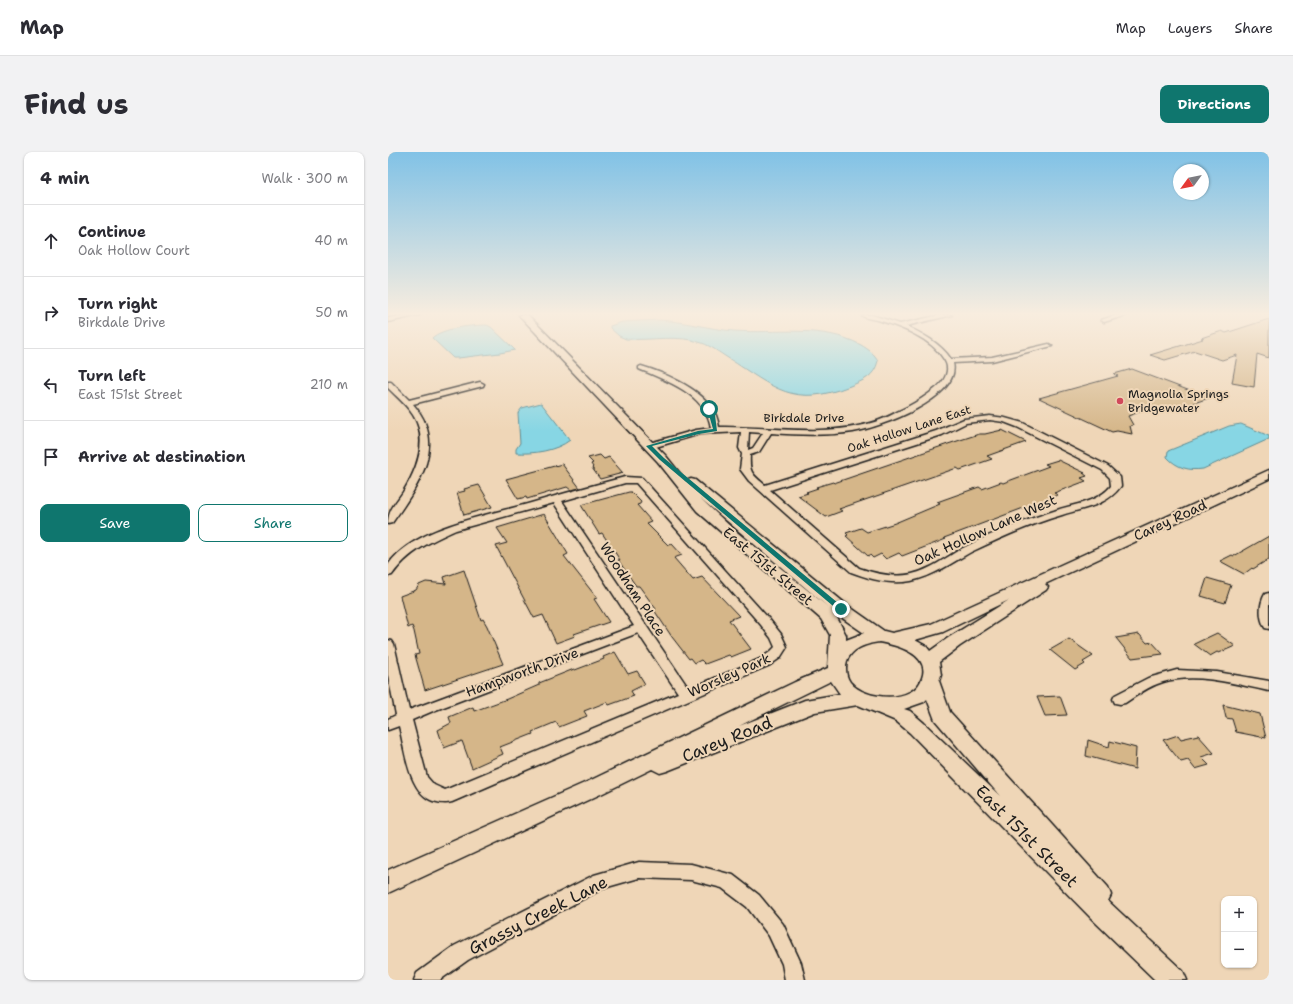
<!DOCTYPE html>
<meta charset="utf-8">
<style>
:root{--surface:#fff;--page:#f2f2f3;--text:#2b2b33;--muted:#7c7c81;--line:#e1e1e2;--accent:#0f766e}
body{margin:0;font-family:"Shantell Sans",sans-serif;background:var(--page);color:var(--text)}
.controls{position:absolute;right:12px;bottom:12px;display:grid;overflow:hidden;border-radius:8px;box-shadow:0 1px 3px #0004}
.controls button{width:36px;height:36px;display:grid;place-items:center;padding:0;border:0;border-bottom:1px solid var(--line);background:var(--surface);color:var(--text);font:20px sans-serif}
.compass{position:absolute;left:785px;top:12px;width:36px;height:36px;border-radius:50%;background:var(--surface);box-shadow:0 1px 3px #0004;rotate:237deg}
.stop{position:absolute;width:12px;height:12px;margin:-9px;border:3px solid #0f766e;border-radius:50%;background:#fff}
.stop.end{background:#0f766e;border-color:#fff;box-shadow:0 1px 4px #0008}
.list{margin:0;padding:0;list-style:none}
h2{display:flex;justify-content:space-between;align-items:center;height:52px;margin:0;padding:0 16px;font-size:17px}
h2 small{font-size:13px;font-weight:400;color:var(--muted)}
.list li{display:grid;grid-template-columns:26px 1fr auto;gap:12px;align-items:center;box-sizing:border-box;height:72px;padding:0 16px;border-top:1px solid var(--line)}
.list b{display:block;font-size:15px;white-space:nowrap}
.list p{margin:0;font-size:13px;white-space:nowrap;color:var(--muted)}
.list em{font-size:13px;font-style:normal;color:var(--muted)}
.actions{display:flex;gap:8px;padding:12px 16px}
.actions a{flex:1;padding:9px 0;border:1px solid var(--accent);border-radius:8px;text-align:center;font-size:14px;color:var(--accent)}
.actions .main{background:var(--accent);color:#fff}
.icon{flex:none;width:22px;height:22px;fill:none;stroke:currentColor;stroke-width:2;stroke-linecap:round;stroke-linejoin:round}
.map{position:relative;flex:none;width:881px;height:828px;overflow:hidden;border-radius:8px}
header{display:flex;align-items:center;gap:24px;box-sizing:border-box;height:56px;padding:0 20px;background:var(--surface);border-bottom:1px solid var(--line)}
header strong{font-size:19px}
nav{display:flex;gap:22px;margin-inline-start:auto;font-size:14px}
.intro{display:flex;align-items:center;justify-content:space-between;box-sizing:border-box;height:96px;padding:0 24px}
h1{margin:0;font-size:28px}
.button{padding:10px 18px;border-radius:8px;background:var(--accent);color:#fff;font-size:14px;font-weight:700}
main{display:flex;gap:24px;padding:0 24px}
aside{flex:1;background:var(--surface);border-radius:8px;box-shadow:0 1px 3px #0004}
.map>svg:first-child{display:block}
</style>
<header>
<strong>Map</strong>
<nav><a>Map</a><a>Layers</a><a>Share</a></nav>
</header>
<div class="intro"><h1>Find us</h1><a class="button">Directions</a></div>
<main>
<aside>
<h2>4 min<small>Walk · 300 m</small></h2>
<ul class="list">
<li><svg class="icon" aria-label="ahead" viewBox="0 0 24 24"><path d="M12 20V5M6 11l6-6 6 6"/></svg><div><b>Continue</b><p>Oak Hollow Court</p></div><em>40 m</em></li>
<li><svg class="icon" aria-label="right" viewBox="0 0 24 24"><path d="M7 20v-9h11M14 6l5 5-5 5"/></svg><div><b>Turn right</b><p>Birkdale Drive</p></div><em>50 m</em></li>
<li><svg class="icon" aria-label="left" viewBox="0 0 24 24"><path d="M17 20v-9H6M10 6l-5 5 5 5"/></svg><div><b>Turn left</b><p>East 151st Street</p></div><em>210 m</em></li>
<li><svg class="icon" aria-label="arrive" viewBox="0 0 24 24"><path d="M6 21V4h12l-3 4 3 4H6"/></svg><div><b>Arrive at destination</b></div></li>
</ul>
<div class="actions"><a class="main">Save</a><a>Share</a></div>
</aside>
<div class="map">
<svg width="881" height="828" viewBox="0 0 881 828">
<rect width="100%" height="100%" fill="#efd6b7"/>
<filter id="ink" filterUnits="userSpaceOnUse"><feTurbulence type="fractalNoise" baseFrequency=".025" numOctaves="2"/><feDisplacementMap in="SourceGraphic" scale="8" xChannelSelector="R" yChannelSelector="G"/><feConvolveMatrix kernelMatrix="1 2 1 2 8 2 1 2 1" color-interpolation-filters="sRGB"/></filter>
<g filter="url(#ink)">
<g fill="#87d6e4" stroke="#5c8c94">
<path d="M270,168c26,1 51,9 76,11 43,3 88,-7 127,14 7,4 14,9 17,16 -4,16 -14,19 -28,25 -57,22 -75,2 -122,-28 -8,-5 -17,-12 -26,-15 -24,-9 -51,-2 -76,-4l-7,-3 -9,-8v-2l12,-4z"/>
<path d="M99,173l4,2 24,23 -15,3 -42,5h-5l-21,-20c10,-10 41,-13 55,-13z"/>
<path d="M153,251l29,37c-14,11 -37,14 -54,13v-4l4,-6 -2,-30 4,-5z"/>
<path d="M853,272l28,12v3l-66,30c-14,2 -26,-1 -36,-12l1,-6 61,-25z"/>
</g>
<g fill="#d5b689" stroke="#1c1c1c">
<polygon points="881,167 881,206 869,202 866,235 844,231 849,203 834,208 807,199 777,208 762,203 815,187 813,186 834,179 838,181"/>
<polygon points="744,217 821,246 803,252 795,252 767,262 757,258 740,264 745,273 742,274 744,282 729,279 724,280 651,246 730,224 726,222"/>
<polygon points="614,278 638,290 599,304 604,307 572,318 569,316 451,357 454,359 438,365 410,344 420,341 418,340 430,336 428,335 445,330 446,331 560,292 591,282 597,282"/>
<polygon points="212,303 216,307 221,305 235,321 212,327 204,316 205,315 203,312 205,311 200,306"/>
<polygon points="670,308 697,321 695,321 699,324 693,326 698,329 666,341 670,343 556,386 558,387 514,404 511,401 498,407 493,402 485,406 482,403 480,404 458,384 460,383 458,381 473,376 479,380 507,371 552,352 549,350 591,335 594,337 613,330 615,331 661,314 657,312"/>
<polygon points="174,312 192,336 183,338 179,335 139,347 138,345 130,347 118,327"/>
<polygon points="91,333 104,355 76,363 69,341 77,339 76,337"/>
<polygon points="241,340 243,340 253,350 252,352 249,353 263,369 258,371 280,393 284,392 294,403 286,406 305,428 314,425 351,464 341,468 363,497 343,505 341,503 317,512 313,508 307,511 303,506 301,507 284,485 266,458 268,457 251,434 248,434 230,408 232,408 214,381 211,382 193,353"/>
<polygon points="156,362 180,402 176,404 209,446 206,447 221,470 186,482 187,484 168,491 155,463 146,466 108,394 119,391 109,376"/>
<polygon points="881,384 881,407 865,417 864,416 856,422 832,409 844,403 846,404"/>
<polygon points="76,418 93,468 95,467 99,474 115,512 37,538 27,503 31,502 26,479 24,474 20,476 12,444 28,438 31,433 38,430 58,432 56,425"/>
<polygon points="819,426 843,433 837,451 813,444"/>
<polygon points="829,481 847,494 831,501 829,500 822,504 806,492"/>
<polygon points="751,482 759,491 764,490 775,502 744,506 728,486"/>
<polygon points="681,487 705,504 695,510 697,512 687,518 662,498"/>
<polygon points="227,500 240,522 249,519 257,532 243,539 246,544 221,553 219,550 196,559 199,564 171,575 168,570 144,580 145,582 112,595 115,602 84,616 74,589 56,596 50,578 63,571 61,565 85,555 86,559 119,547 151,533 151,531 186,517 187,518 216,507 215,505"/>
<polygon points="672,544 679,563 657,564 649,545"/>
<polygon points="835,553 872,562 878,586 848,580 844,567 838,566"/>
<polygon points="790,583 793,587 810,583 826,601 813,605 821,613 807,617 800,608 793,610 775,588"/>
<polygon points="700,588 721,595 722,589 748,596 747,617 698,604"/>
</g>
<g fill="none" stroke-linecap="round" stroke-linejoin="round">
<defs>
<g id="street">
<polygon points="18,163 32,163 0,170 0,166"/>
<path d="M473,163h11l28,9 40,-9h12l-46,11c17,8 34,17 45,33l41,-2 57,-13 3,2 -60,15 -39,2c9,35 -74,65 -100,69 -27,4 -55,3 -82,1l-12,19 -9,3c-1,18 2,19 15,30l171,-54 28,-12 26,-3 15,2 18,5 85,43 12,11 1,9c-14,20 -38,22 -59,29 -31,9 -62,23 -91,37 -20,11 -37,24 -60,29 -21,4 -41,-2 -60,-9l-102,-91 -9,-12 2,-15 -3,-6 2,-16 -41,2 -51,15 -4,-3 1,-2 50,-14 15,-2c-5,-34 -44,-47 -72,-59v-2l2,-1c21,6 58,22 70,41 5,6 7,13 8,20 50,-1 103,10 152,-4 12,-3 24,-10 36,-16 10,-5 19,-11 28,-18 10,-8 17,-20 8,-31 -13,-20 -40,-30 -62,-37 -6,-2 -15,-2 -20,-6zM602,268l14,2 13,5 85,43 8,8 1,8c-14,17 -38,18 -57,25 -31,10 -64,23 -93,38 -16,9 -31,21 -49,25 -18,4 -36,0 -53,-6l-89,-78 172,-55 24,-12zM361,280l14,1 -10,15 -5,2z"/>
<polygon points="728,163 739,163 716,170 713,168"/>
<path d="M0,230h3l18,18 71,-18 4,2 -1,2 -70,18c36,41 4,83 -21,119l-4,1c0,-14 7,-20 15,-32 14,-23 26,-52 10,-77 -7,-11 -16,-18 -25,-27z"/>
<path d="M237,325l17,1 127,141 12,15 6,13 -7,11 -10,7 -318,137c-7,2 -12,1 -19,-1 -25,-9 -28,-52 -34,-75l-11,4v-11l8,-4 -8,-40v-35l4,1 2,3 15,66 225,-84 -80,-123 -98,27c-25,11 -48,22 -64,45l-4,1v-11c26,-38 101,-50 143,-62 31,-9 62,-18 94,-26zM237,331h11l125,142 10,13 4,9 -5,5 -10,7 -71,30 -127,-188zM250,481l40,60 -233,97 -11,-5 -7,-8 -15,-57 21,-9z"/>
<path d="M881,441v36l-4,-1c-6,-10 -6,-24 0,-34z"/>
<path d="M789,518l40,2 52,9v10c-33,-7 -73,-19 -106,-9 -14,4 -26,13 -38,21l-5,1 -5,-1 -2,-4 2,-4 33,-17z"/>
<polygon points="251,710 303,712 345,723 371,743 395,772 413,811 417,828 397,828 394,812 381,784 359,755 334,736 303,728 251,726 216,736 80,808 52,828 26,828 29,821 66,794 206,723"/>
</g>
<path id="secondary" d="M131,163h9l138,141 20,25 5,-2 4,1 152,125 37,26 8,2 39,-9 338,-154v9l-224,105 3,3 -2,3 -86,56 -21,16 2,13 -2,6 11,31 158,175 3,8 -3,6 75,70 4,9h-32l-62,-60 -183,-187 -14,-12 -38,-16 -43,7 -148,59 -7,2 -8,-4 -49,24 -215,100v-23l201,-89 206,-99 33,-14 2,-33 -9,-16 -124,-108 -39,-49zM312,346l135,115 29,20 -18,7v-5l-12,-23 -102,-84zM621,448l-61,38 -18,13 -4,-5 -11,-6 28,-8zM491,490c17,3 52,12 43,36 -2,6 -6,11 -12,14 -16,9 -48,5 -60,-10 -3,-4 -4,-9 -4,-14 0,-18 19,-24 33,-26zM443,529l9,13 -35,6 -66,26zM539,547l8,21 65,76 -76,-73 -14,-12 -6,-2 20,-7z"/>
</defs>
<use href="#street" stroke="#1c1c1c" stroke-width="3"/>
<use href="#secondary" stroke="#1c1c1c" stroke-width="3"/>
<use href="#street" fill="#efd6b7" fill-rule="evenodd"/>
<use href="#secondary" fill="#efd6b7" fill-rule="evenodd"/>
</g>
</g>
<linearGradient id="sky" x2="0" y2="1"><stop stop-color="#81c2e6"/><stop offset="0.58" stop-color="#f8eddf"/><stop offset="1" stop-color="#f8eddf" stop-opacity="0"/></linearGradient>
<rect width="881" height="279" fill="url(#sky)"/>
<polygon fill="#0f766e" points="319,256 323,256 327,263 329,279 311,282 264,294 276,306 456,456 456,459 451,459 272,308 258,294 310,279 325,277"/>
<circle fill="#d1495b" stroke="#efd6b7" stroke-width="1.5" cx="732" cy="249" r="4"/>
<g text-anchor="middle" dominant-baseline="central" stroke-width="4" stroke-linejoin="round" paint-order="stroke">
<g font-size="12" fill="#1c1c1c" stroke="#efd6b7" text-anchor="start">
<text x="740" y="242">Magnolia Springs<tspan x="740" dy="14">Bridgewater</tspan></text>
</g>
<g font-size="12" fill="#1c1c1c" stroke="#efd6b7">
<text x="416" y="266">Birkdale Drive</text>
<text transform="translate(521 277) rotate(-18)">Oak Hollow Lane East</text>
</g>
<g font-size="14" fill="#1c1c1c" stroke="#efd6b7">
<text transform="translate(782 368) rotate(-25)">Carey Road</text>
<text transform="translate(597 378) rotate(-24)">Oak Hollow Lane West</text>
<text transform="translate(380 414) rotate(40)">East 151st Street</text>
<text transform="translate(245 437) rotate(57)">Woodham Place</text>
<text transform="translate(134 520) rotate(-20)">Hampworth Drive</text>
<text transform="translate(341 523) rotate(-24)">Worsley Park</text>
</g>
<g font-size="17" fill="#1c1c1c" stroke="#efd6b7">
<text transform="translate(339 587) rotate(-22)">Carey Road</text>
<text transform="translate(639 684) rotate(45)">East 151st Street</text>
<text transform="translate(150 763) rotate(-27)">Grassy Creek Lane</text>
</g>
</g>
</svg>
<div class="controls">
<button>+</button>
<button>−</button>
</div>
<svg class="compass" viewBox="-18 -18 36 36"><path d="M0-13l5 13h-10z" fill="#e53935"/><path d="M0 13l5-13h-10z" fill="#7c7c81"/></svg>
<div class="stop" style="left:321px;top:257px"></div>
<div class="stop end" style="left:453px;top:457px"></div>
</div>
</main>
